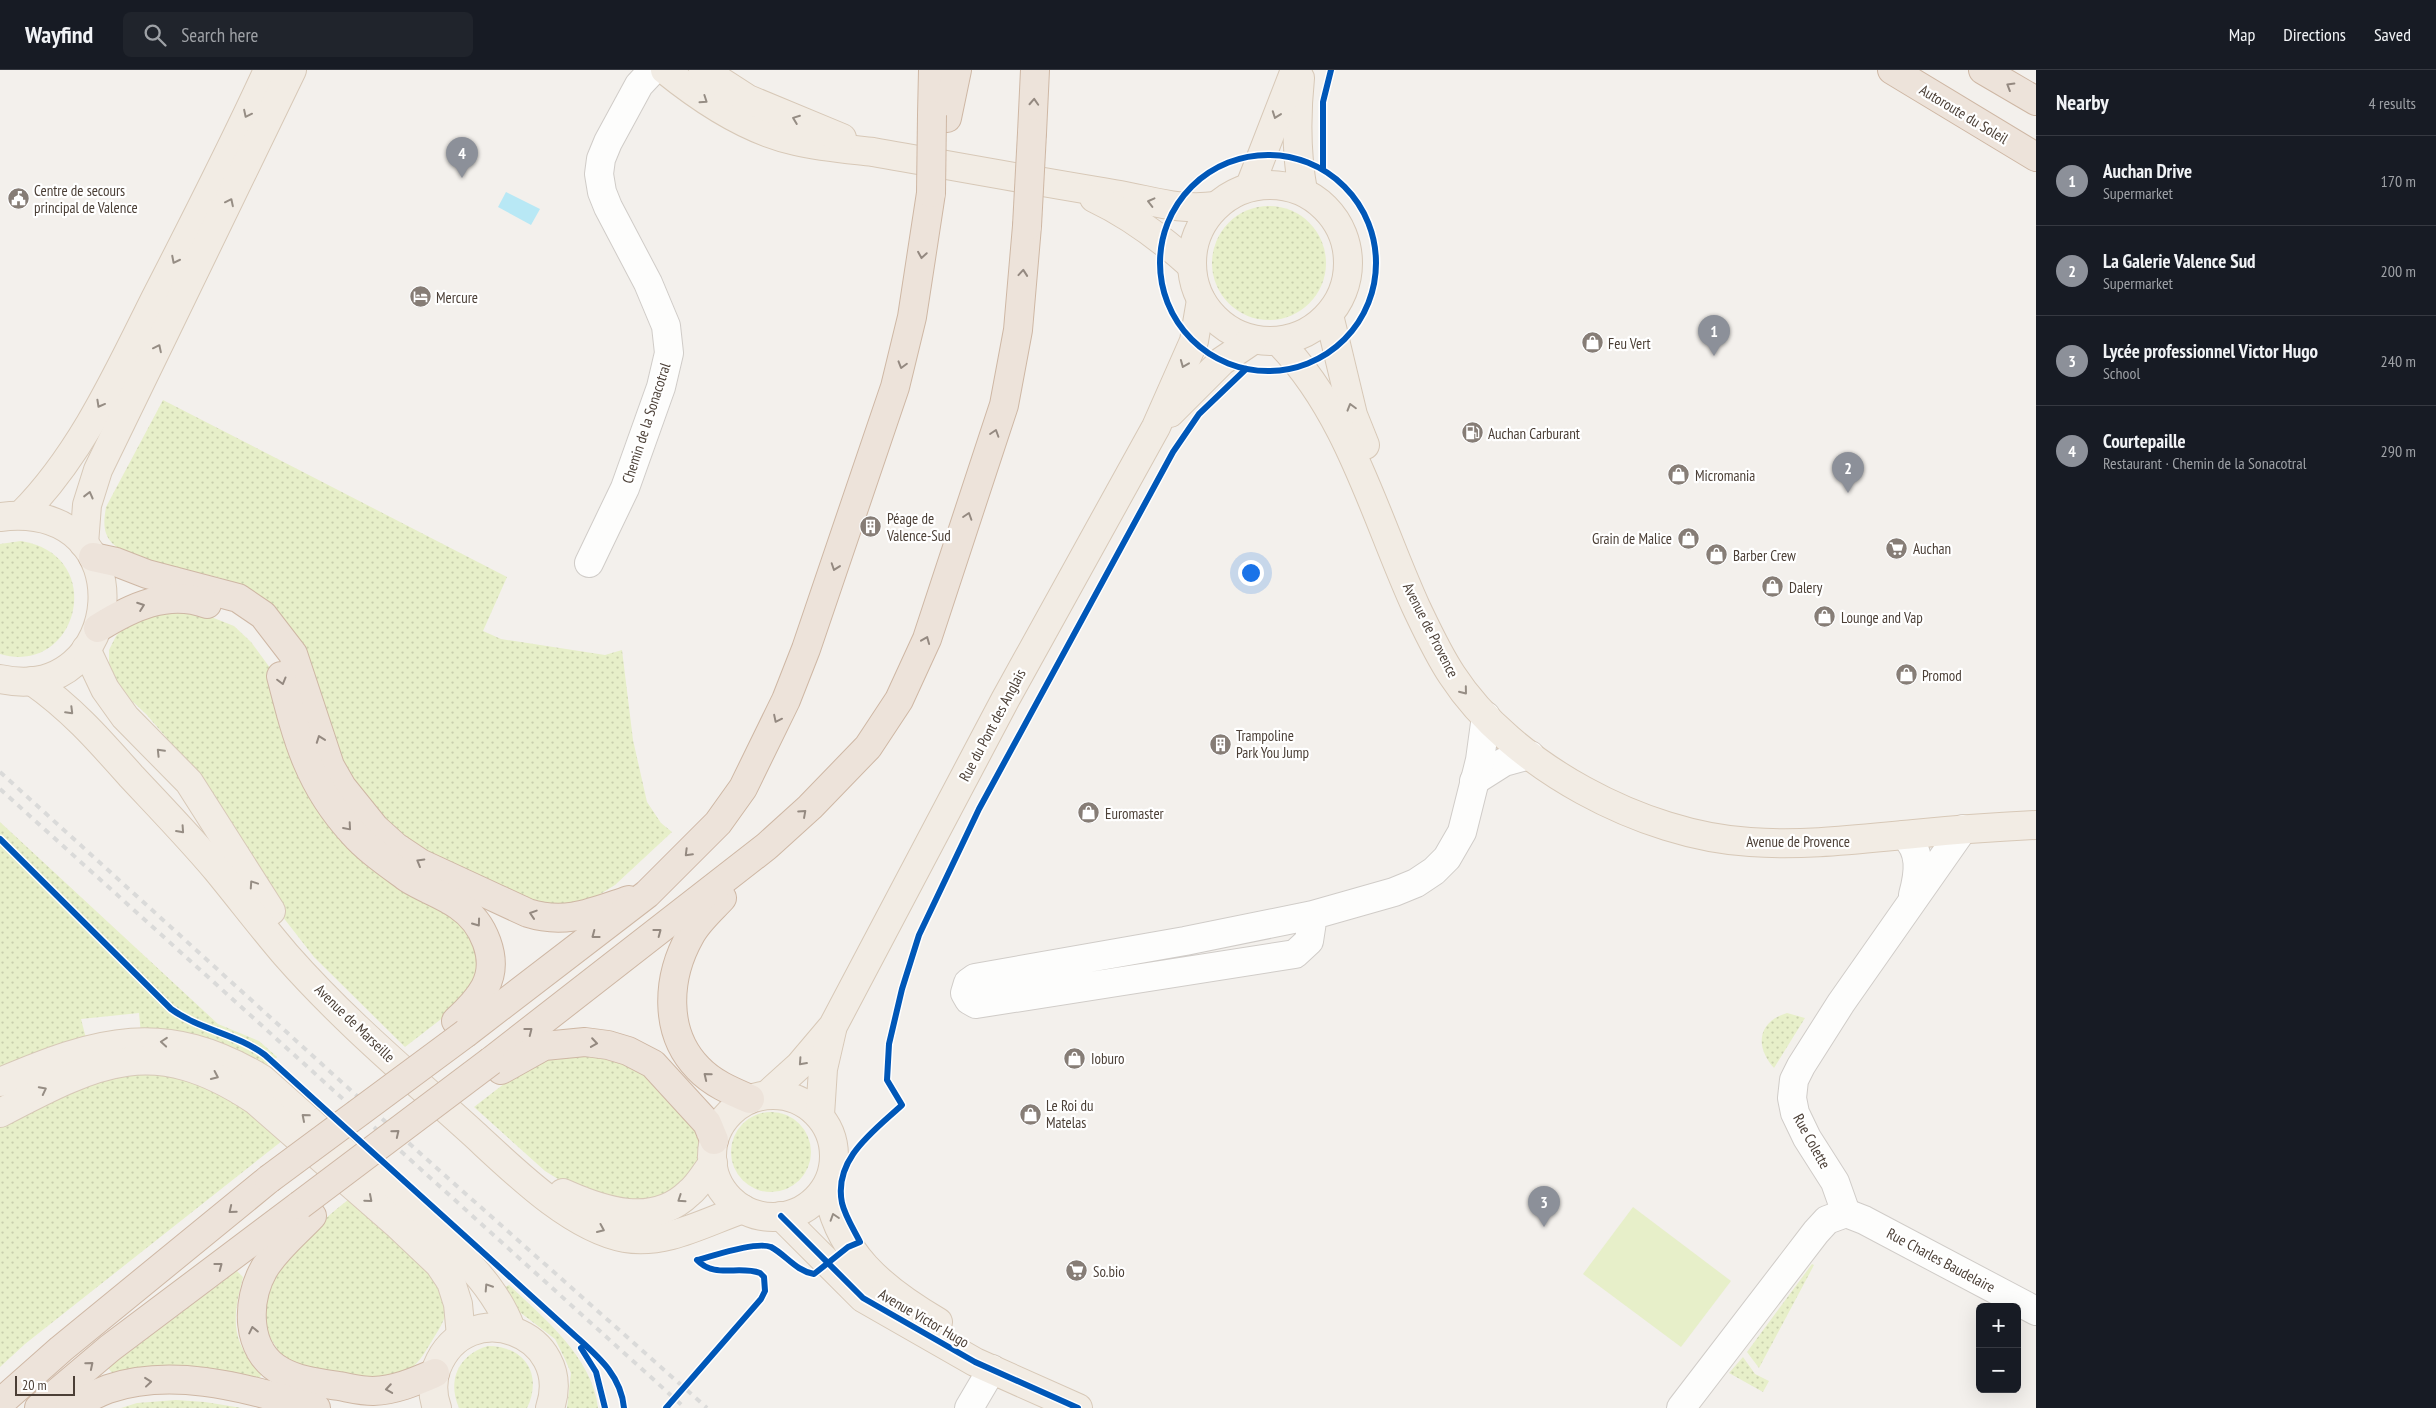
<!DOCTYPE html>
<meta charset="utf-8">
<style>
:root{--surface:#171b24;--page:#20242c;--text:#f1f3f6;--muted:#9ea1a6;--line:#363941;--accent:#8c9099}
body{margin:0;font-family:"PT Sans Narrow",sans-serif;background:var(--page);color:var(--text)}
.controls{position:absolute;right:15px;bottom:15px;display:grid;overflow:hidden;border-radius:8px;box-shadow:0 5px 20px #0002}
.controls button{width:45px;height:45px;display:grid;place-items:center;padding:0;border:0;border-bottom:1px solid var(--line);background:var(--surface);color:var(--text);font:25px sans-serif}
.scale{position:absolute;left:15px;bottom:12px;width:60px;box-sizing:border-box;padding-left:5px;border:2px solid #4b3f36;border-top:0;font-size:14px;line-height:18px;white-space:nowrap;color:#4b3f36;-webkit-text-stroke:4px #fff;paint-order:stroke}
.you{position:absolute;left:1250px;top:502px;width:18px;height:18px;margin:-12px;border:4px solid #fff;border-radius:50%;background:#1a73e8;box-shadow:0 0 0 8px #1a73e833}
.badge{display:grid;place-items:center;width:32px;height:32px;border-radius:50%;background:var(--accent);color:#fff;font-size:16px;font-weight:700}
.pin{position:absolute;translate:-50% -41px;filter:drop-shadow(0 1px 2px #0008)}
.pin::after{content:'';position:absolute;top:26px;width:18px;height:15px;background:inherit;clip-path:polygon(0 0,100% 0,50% 100%)}
.list{margin:0;padding:0;list-style:none}
h2{display:flex;justify-content:space-between;align-items:center;height:65px;margin:0;padding:0 20px;font-size:21px}
h2 small{font-size:16px;font-weight:400;color:var(--muted)}
.list li{display:grid;grid-template-columns:32px 1fr auto;gap:15px;align-items:center;box-sizing:border-box;height:90px;padding:0 20px;border-top:1px solid var(--line)}
.list b{display:block;font-size:19px;white-space:nowrap}
.list p{margin:0;font-size:16px;white-space:nowrap;color:var(--muted)}
.list em{font-size:16px;font-style:normal;color:var(--muted)}
.icon{flex:none;width:28px;height:28px;fill:none;stroke:currentColor;stroke-width:2;stroke-linecap:round;stroke-linejoin:round}
.map{position:relative;flex:none;width:2036px;height:1338px;overflow:hidden}
header{display:flex;align-items:center;gap:30px;box-sizing:border-box;height:70px;padding:0 25px;background:var(--surface);border-bottom:1px solid var(--line)}
header strong{font-size:24px}
nav{display:flex;gap:28px;margin-inline-start:auto;font-size:18px}
.search{width:350px;height:45px;background:var(--page);display:flex;align-items:center;gap:12px;box-sizing:border-box;padding:0 18px;border-radius:8px;color:var(--muted);font-size:19px}
main{display:flex}
aside{flex:1;background:var(--surface)}
.map>svg:first-child{display:block}
</style>
<header>
<strong>Wayfind</strong>
<div class="search"><svg class="icon" aria-label="search" viewBox="0 0 24 24"><circle cx="10" cy="10" r="6"/><path d="M15 15l6 6"/></svg>Search here</div>
<nav><a>Map</a><a>Directions</a><a>Saved</a></nav>
</header>
<main>
<div class="map">
<svg width="2036" height="1338" viewBox="0 0 2036 1338">
<defs>
<pattern id="grass-dots" width="8" height="8" patternUnits="userSpaceOnUse" patternTransform="scale(1.25)"><rect width="8" height="8" fill="#e7efc9"/><path d="M2 2h.1M6 6h.1" fill="none" stroke="#c8cead" stroke-width="1.8" stroke-linecap="round"/></pattern>
</defs>
<rect width="100%" height="100%" fill="#f3f0ec"/>
<g fill="url(#grass-dots)">
<circle cx="1269" cy="193" r="57"/>
<path d="M163,330l344,177 -24,54 18,8 104,16 17,-5 11,90 14,62 14,21 11,9 -57,53 -31,19 -22,2 -39,-8 -125,-61 -51,-57 -97,-189c-6,-3 -11,-7 -17,-9 -33,-13 -96,-14 -121,-39 -10,-11 -8,-23 -6,-36z"/>
<path d="M21,471c88,14 57,136 -21,113v-110z"/>
<polygon points="196,541 234,556 251,572 448,841 477,873 478,892 474,914 449,943 405,977 314,887 279,842 177,680 146,644 119,619 109,599 109,580 116,566 126,555 166,542"/>
<polygon points="0,752 218,954 259,971 277,987 260,1000 141,964 139,943 81,949 87,972 0,1002"/>
<path d="M1787,943l18,5 -31,50c-19,-21 -17,-46 13,-55z"/>
<polygon points="580,982 636,996 690,1050 700,1068 698,1091 673,1124 647,1133 620,1133 571,1117 545,1101 474,1037 531,993"/>
<polygon points="129,998 208,1012 287,1067 25,1274 0,1297 0,1053"/>
<circle cx="771" cy="1082" r="40"/>
<path d="M353,1126l86,87c12,25 8,34 -6,56 -8,13 -15,27 -29,34 -16,9 -54,6 -71,2 -12,-3 -26,-5 -37,-9 -10,-5 -18,-15 -23,-24 -34,-54 43,-117 80,-146z"/>
<polygon points="1812,1194 1814,1195 1759,1298 1747,1282"/>
<path d="M237,1201l6,6c-11,42 -13,65 19,97l-6,9 -143,-9 -5,-6z"/>
<path d="M509,1215c34,32 84,73 89,123h-31l4,-35 -7,-16 -9,-18 -38,-29 -14,-22z"/>
<path d="M488,1276c37,0 55,29 39,62h-68c-12,-28 -1,-53 29,-62z"/>
<polygon points="1743,1287 1755,1304 1769,1311 1763,1322 1729,1303"/>
<polygon points="176,1330 205,1332 242,1338 121,1338 137,1333"/>
</g>
<polygon fill="#e7efc9" points="1633,1137 1731,1211 1681,1277 1583,1204"/>
<polygon fill="#b8e8f5" points="506,122 540,139 531,155 498,137"/>
<g fill="none" stroke-linecap="round" stroke-linejoin="round">
<defs>
<g id="minor">
<polyline points="589,493 625,418 661,317 669,283 666,256 648,213 608,137 602,122 599,104 601,89 608,72 639,15 653,0"/>
<polyline points="1474,711 1504,692 1530,685"/>
<path d="M1904,765c18,16 15,38 9,60"/>
<polyline points="1313,845 1309,871 1295,884 976,934 969,930 965,923 968,913 975,908 1185,871 1313,845 1394,822 1416,813 1434,801 1447,788 1462,762 1480,690 1486,646"/>
<polyline points="1846,1143 1835,1112 1807,1068 1795,1043 1792,1028 1794,1010 1801,996 1841,933 1963,759"/>
<polyline points="1846,1143 1864,1150 2036,1241"/>
<polyline points="969,1338 992,1299"/>
<polyline points="1681,1338 1816,1162 1827,1150 1846,1143"/>
</g>
<g id="major">
<path d="M665,0c37,30 84,61 131,71 26,6 51,8 77,11 80,14 161,29 241,42 38,6 62,17 102,12"/>
<polyline points="703,0 748,29 842,68"/>
<path d="M1300,8c-4,39 -4,75 3,113"/>
<circle cx="1270" cy="193" r="78"/>
<polyline points="1250,116 1295,0"/>
<path d="M1094,128c36,17 68,41 97,67"/>
<polyline points="1329,245 1353,345 1365,375"/>
<path d="M1278,271c71,72 97,176 138,266 11,23 22,47 36,68 59,91 192,161 298,167 55,4 109,-3 164,-8 40,-4 81,-7 122,-9"/>
<polyline points="1170,343 1222,291 1253,270"/>
<path d="M22,444c59,-59 96,-141 133,-215 39,-76 78,-152 113,-229"/>
<path d="M0,447c147,-18 126,191 0,162"/>
<polyline points="84,474 87,435 98,400 292,0"/>
<polyline points="86,579 105,619 125,647 189,712 271,841"/>
<path d="M32,611c40,28 67,59 99,95 29,31 59,62 86,94 23,28 45,57 69,85 57,65 124,121 188,179 39,36 97,94 151,104 41,7 80,-16 118,-29"/>
<path d="M0,1012c99,-42 164,-62 262,-3l196,174c22,22 42,46 53,76"/>
<polyline points="768,1024 800,995 833,956 1005,630 1156,357 1194,271 1201,230"/>
<circle cx="773" cy="1086" r="61"/>
<path d="M0,1043c99,-52 154,-80 255,-13l144,126 40,38 12,18 7,22 3,32"/>
<polyline points="820,1045 823,999 832,960"/>
<path d="M827,1116c10,67 55,103 111,136"/>
<path d="M563,1123c40,18 90,35 126,0 10,-8 16,-20 24,-30"/>
<polyline points="781,1146 863,1228 975,1292 1078,1338"/>
<path d="M437,1338c-5,-13 -5,-29 0,-41 30,-74 138,-34 113,41"/>
</g>
<g id="highway">
<polyline points="1892,0 2036,87"/>
<polyline points="1983,0 2036,31"/>
<polyline points="932,45 933,0"/>
<polyline points="947,48 957,0"/>
<polyline points="1032,63 1035,0"/>
<path d="M93,487l23,5 31,12 91,24 25,17 30,39 37,112 12,21 33,41 21,19 24,16 108,50c38,12 65,-1 101,-13"/>
<path d="M98,558c32,-20 70,-39 109,-24"/>
<path d="M281,606c16,62 27,108 72,157 16,18 37,32 56,46 16,10 35,16 50,27 24,16 41,53 26,81 -7,13 -18,24 -29,34"/>
<path d="M722,828c-10,11 -25,24 -32,38 -23,41 -27,96 8,132 14,15 33,23 52,31"/>
<polyline points="466,963 647,824 718,753 743,718 786,630 806,579 895,317 912,247 931,123"/>
<polyline points="491,991 767,776 810,737 868,677 899,630 927,569 1004,335 1018,260 1027,156"/>
<polyline points="501,1000 544,976 585,972 608,975 628,981 653,994 707,1053 714,1070"/>
<path d="M312,1146c-16,17 -36,33 -48,53 -18,32 -19,82 17,102 18,10 38,12 58,15 11,2 23,5 34,5 23,-1 41,-9 62,-18"/>
<polyline points="0,1333 61,1279 269,1109"/>
<polyline points="39,1338 110,1278 300,1135"/>
<path d="M70,1338c12,-7 25,-14 38,-19 68,-23 142,1 208,19"/>
</g>
</defs>
<use href="#minor" stroke="#d0ccc8" stroke-width="30"/>
<use href="#major" stroke="#d7c8b7" stroke-width="30"/>
<use href="#highway" stroke="#ceb7a4" stroke-width="30"/>
<use href="#minor" stroke="#fdfdfc" stroke-width="28"/>
<use href="#major" stroke="#f2ece4" stroke-width="28"/>
<use href="#highway" stroke="#ede3da" stroke-width="28"/>
<g stroke="#dadad9" stroke-width="4" stroke-dasharray="6 6" stroke-linecap="butt">
<polyline points="0,702 422,1085 707,1338"/>
<polyline points="0,719 685,1338"/>
</g>
<defs>
<g id="highway-bridge">
<polyline points="931,123 932,45"/>
<polyline points="1027,156 1032,63"/>
<polyline points="269,1109 466,963"/>
<polyline points="300,1135 491,991"/>
</g>
</defs>
<use href="#highway-bridge" stroke="#ceb7a4" stroke-width="30" stroke-linecap="butt"/>
<use href="#highway-bridge" stroke="#ede3da" stroke-width="28"/>
<defs>
<g id="cycleway">
<circle cx="1268" cy="193" r="108"/>
<polyline points="1323,99 1323,32 1331,0"/>
<path d="M0,769l171,170c29,21 66,25 94,46l307,278c24,22 49,41 52,75"/>
<polyline points="781,1146 863,1228 975,1292 1078,1338"/>
<polyline points="581,1278 596,1302 605,1338"/>
<path d="M666,1338l95,-109 4,-8 -1,-14 -4,-4c-22,-8 -45,6 -63,-13 16,-4 59,-19 74,-13 15,8 25,24 43,27l34,-27 12,-5c-6,-12 -15,-26 -18,-39 -9,-44 32,-72 60,-98l-15,-25 2,-36 13,-55 17,-54 60,-126 194,-357 26,-38 47,-45"/>
</g>
</defs>
<use href="#cycleway" stroke="#fff" stroke-width="9"/>
<use href="#cycleway" stroke="#0057b8" stroke-width="6"/>
</g>
<defs><path id="oneway-chevron" d="M-2-3.5L2.5 0L-2 3.5" fill="none" stroke-width="1.6" stroke-linecap="round" stroke-linejoin="round" transform="scale(1.25)"/></defs>
<g stroke="#948980">
<use href="#oneway-chevron" transform="translate(2010 16) rotate(-149)"/>
<use href="#oneway-chevron" transform="translate(1034 32) rotate(-87)"/>
<use href="#oneway-chevron" transform="translate(922 185) rotate(99)"/>
<use href="#oneway-chevron" transform="translate(1023 203) rotate(-85)"/>
<use href="#oneway-chevron" transform="translate(902 295) rotate(106)"/>
<use href="#oneway-chevron" transform="translate(995 363) rotate(-72)"/>
<use href="#oneway-chevron" transform="translate(968 446) rotate(-72)"/>
<use href="#oneway-chevron" transform="translate(835 497) rotate(109)"/>
<use href="#oneway-chevron" transform="translate(141 536) rotate(-20)"/>
<use href="#oneway-chevron" transform="translate(926 570) rotate(-68)"/>
<use href="#oneway-chevron" transform="translate(282 611) rotate(75)"/>
<use href="#oneway-chevron" transform="translate(777 649) rotate(116)"/>
<use href="#oneway-chevron" transform="translate(320 669) rotate(-110)"/>
<use href="#oneway-chevron" transform="translate(803 743) rotate(-42)"/>
<use href="#oneway-chevron" transform="translate(348 757) rotate(49)"/>
<use href="#oneway-chevron" transform="translate(688 783) rotate(135)"/>
<use href="#oneway-chevron" transform="translate(420 792) rotate(-150)"/>
<use href="#oneway-chevron" transform="translate(533 844) rotate(-162)"/>
<use href="#oneway-chevron" transform="translate(477 853) rotate(54)"/>
<use href="#oneway-chevron" transform="translate(658 862) rotate(-37)"/>
<use href="#oneway-chevron" transform="translate(595 865) rotate(143)"/>
<use href="#oneway-chevron" transform="translate(529 961) rotate(-38)"/>
<use href="#oneway-chevron" transform="translate(594 973) rotate(8)"/>
<use href="#oneway-chevron" transform="translate(707 1006) rotate(-141)"/>
<use href="#oneway-chevron" transform="translate(396 1063) rotate(-39)"/>
<use href="#oneway-chevron" transform="translate(232 1140) rotate(141)"/>
<use href="#oneway-chevron" transform="translate(219 1196) rotate(-37)"/>
<use href="#oneway-chevron" transform="translate(253 1260) rotate(-102)"/>
<use href="#oneway-chevron" transform="translate(90 1295) rotate(-40)"/>
<use href="#oneway-chevron" transform="translate(148 1312) rotate(-6)"/>
<use href="#oneway-chevron" transform="translate(389 1319) rotate(171)"/>
</g>
<g stroke="#968d84">
<use href="#oneway-chevron" transform="translate(704 30) rotate(34)"/>
<use href="#oneway-chevron" transform="translate(247 44) rotate(116)"/>
<use href="#oneway-chevron" transform="translate(1276 45) rotate(110)"/>
<use href="#oneway-chevron" transform="translate(796 49) rotate(-159)"/>
<use href="#oneway-chevron" transform="translate(230 132) rotate(-64)"/>
<use href="#oneway-chevron" transform="translate(1151 132) rotate(-166)"/>
<use href="#oneway-chevron" transform="translate(175 190) rotate(117)"/>
<use href="#oneway-chevron" transform="translate(158 278) rotate(-64)"/>
<use href="#oneway-chevron" transform="translate(1184 294) rotate(112)"/>
<use href="#oneway-chevron" transform="translate(100 334) rotate(119)"/>
<use href="#oneway-chevron" transform="translate(1351 337) rotate(-106)"/>
<use href="#oneway-chevron" transform="translate(89 425) rotate(-76)"/>
<use href="#oneway-chevron" transform="translate(1464 621) rotate(51)"/>
<use href="#oneway-chevron" transform="translate(70 641) rotate(45)"/>
<use href="#oneway-chevron" transform="translate(160 682) rotate(-134)"/>
<use href="#oneway-chevron" transform="translate(181 760) rotate(48)"/>
<use href="#oneway-chevron" transform="translate(253 814) rotate(-124)"/>
<use href="#oneway-chevron" transform="translate(164 972) rotate(-175)"/>
<use href="#oneway-chevron" transform="translate(802 992) rotate(132)"/>
<use href="#oneway-chevron" transform="translate(215 1006) rotate(25)"/>
<use href="#oneway-chevron" transform="translate(43 1020) rotate(-27)"/>
<use href="#oneway-chevron" transform="translate(305 1047) rotate(-139)"/>
<use href="#oneway-chevron" transform="translate(369 1129) rotate(41)"/>
<use href="#oneway-chevron" transform="translate(681 1129) rotate(146)"/>
<use href="#oneway-chevron" transform="translate(834 1147) rotate(-108)"/>
<use href="#oneway-chevron" transform="translate(601 1159) rotate(24)"/>
<use href="#oneway-chevron" transform="translate(488 1217) rotate(-123)"/>
</g>
<defs>
<symbol id="civic-disc" viewBox="-11 -11 22 22"><circle r="9.5" fill="#867d76" stroke="#fff"/><path d="M-.6-6.5H3V-4.5H.6V-3L4-1V1h2V6H-6V1h2V-1L-.6-3ZM-1.2 2.5V6h2.4V2.5Z" fill="#fff"/></symbol>
<symbol id="hotel-disc" viewBox="-11 -11 22 22"><circle r="9.5" fill="#867d76" stroke="#fff"/><path d="M-6-4.5h1.5V1H6V5H4.5V3h-9V5H-6ZM-4 0a1.8 1.8 0 1 1 3.6 0ZM.5 0V-2.5h3Q6-2.5 6 0Z" fill="#fff"/></symbol>
<symbol id="shop-disc" viewBox="-11 -11 22 22"><circle r="9.5" fill="#867d76" stroke="#fff"/><path d="M-5-2.5h2.3a2.7 3.5 0 0 1 5.4 0H5L5.5 6h-11ZM-1.5-2.5h3a1.5 2.3 0 0 0-3 0Z" fill="#fff"/></symbol>
<symbol id="fuel-disc" viewBox="-11 -11 22 22"><circle r="9.5" fill="#867d76" stroke="#fff"/><path d="M-5.5-6h7V0h2V4h1.3V-2.5L3-4.5l.8-.8L6-3V5H2.5V1h-1V6h-7ZM-4.2-4.7v3.2H.2V-4.7Z" fill="#fff"/></symbol>
<symbol id="building-disc" viewBox="-11 -11 22 22"><circle r="9.5" fill="#867d76" stroke="#fff"/><path d="M-4-6H4V6H1V3H-1V6H-4ZM-2.5-4.3h1.7v1.8h-1.7ZM.8-4.3h1.7v1.8H.8ZM-2.5-1h1.7V.8h-1.7ZM.8-1h1.7V.8H.8Z" fill="#fff"/></symbol>
<symbol id="supermarket-disc" viewBox="-11 -11 22 22"><circle r="9.5" fill="#867d76" stroke="#fff"/><path d="M-6-5.5h2.5l.6 2H6L4.5 2H-2.5L-4.4-4H-6ZM-1.5 3.2a1.3 1.3 0 1 0 .1 0ZM3 3.2a1.3 1.3 0 1 0 .1 0Z" fill="#fff"/></symbol>
</defs>
<g fill-rule="evenodd">
<use href="#civic-disc" x="6" y="116" width="25" height="25"/>
<use href="#hotel-disc" x="408" y="214" width="25" height="25"/>
<use href="#shop-disc" x="1580" y="260" width="25" height="25"/>
<use href="#fuel-disc" x="1460" y="350" width="25" height="25"/>
<use href="#shop-disc" x="1666" y="392" width="25" height="25"/>
<use href="#building-disc" x="858" y="444" width="25" height="25"/>
<use href="#shop-disc" x="1676" y="456" width="25" height="25"/>
<use href="#supermarket-disc" x="1884" y="466" width="25" height="25"/>
<use href="#shop-disc" x="1704" y="472" width="25" height="25"/>
<use href="#shop-disc" x="1760" y="504" width="25" height="25"/>
<use href="#shop-disc" x="1812" y="534" width="25" height="25"/>
<use href="#shop-disc" x="1894" y="592" width="25" height="25"/>
<use href="#building-disc" x="1208" y="662" width="25" height="25"/>
<use href="#shop-disc" x="1076" y="730" width="25" height="25"/>
<use href="#shop-disc" x="1062" y="976" width="25" height="25"/>
<use href="#shop-disc" x="1018" y="1032" width="25" height="25"/>
<use href="#supermarket-disc" x="1064" y="1188" width="25" height="25"/>
</g>
<g text-anchor="middle" dominant-baseline="central" stroke-width="4.5" stroke-linejoin="round" paint-order="stroke">
<g font-size="15" fill="#4b3f36" stroke="#fff">
<text transform="translate(1964 44) rotate(31)">Autoroute du Soleil</text>
<text transform="translate(646 353) rotate(-72)">Chemin de la Sonacotral</text>
<text transform="translate(1431 560) rotate(63)">Avenue de Provence</text>
<text transform="translate(992 655) rotate(-62)">Rue du Pont des Anglais</text>
<text x="1798" y="771">Avenue de Provence</text>
<text transform="translate(355 953) rotate(44)">Avenue de Marseille</text>
<text transform="translate(1812 1071) rotate(61)">Rue Colette</text>
<text transform="translate(1941 1190) rotate(28)">Rue Charles Baudelaire</text>
<text transform="translate(924 1248) rotate(30)">Avenue Victor Hugo</text>
</g>
<g font-size="15" fill="#4b3f36" stroke="#fff" text-anchor="start">
<text x="34" y="120">Centre de secours<tspan x="34" dy="17">principal de Valence</tspan></text>
<text x="436" y="227">Mercure</text>
<text x="1608" y="273">Feu Vert</text>
<text x="1488" y="363">Auchan Carburant</text>
<text x="1695" y="405">Micromania</text>
<text x="887" y="448">Péage de<tspan x="887" dy="17">Valence-Sud</tspan></text>
<text x="1672" y="468" text-anchor="end">Grain de Malice</text>
<text x="1913" y="478">Auchan</text>
<text x="1733" y="485">Barber Crew</text>
<text x="1789" y="517">Dalery</text>
<text x="1841" y="547">Lounge and Vap</text>
<text x="1922" y="605">Promod</text>
<text x="1236" y="665">Trampoline<tspan x="1236" dy="17">Park You Jump</tspan></text>
<text x="1105" y="743">Euromaster</text>
<text x="1091" y="988">Ioburo</text>
<text x="1046" y="1035">Le Roi du<tspan x="1046" dy="17">Matelas</tspan></text>
<text x="1093" y="1201">So.bio</text>
</g>
</g>
</svg>
<div class="controls">
<button>+</button>
<button>−</button>
</div>
<div class="scale">20 m</div>
<div class="you"></div>
<div class="pin badge" style="left:1714px;top:286px">1</div>
<div class="pin badge" style="left:1848px;top:423px">2</div>
<div class="pin badge" style="left:1544px;top:1157px">3</div>
<div class="pin badge" style="left:462px;top:108px">4</div>
</div>
<aside>
<h2>Nearby<small>4 results</small></h2>
<ul class="list">
<li><span class="badge">1</span><div><b>Auchan Drive</b><p>Supermarket</p></div><em>170 m</em></li>
<li><span class="badge">2</span><div><b>La Galerie Valence Sud</b><p>Supermarket</p></div><em>200 m</em></li>
<li><span class="badge">3</span><div><b>Lycée professionnel Victor Hugo</b><p>School</p></div><em>240 m</em></li>
<li><span class="badge">4</span><div><b>Courtepaille</b><p>Restaurant · Chemin de la Sonacotral</p></div><em>290 m</em></li>
</ul>
</aside>
</main>
